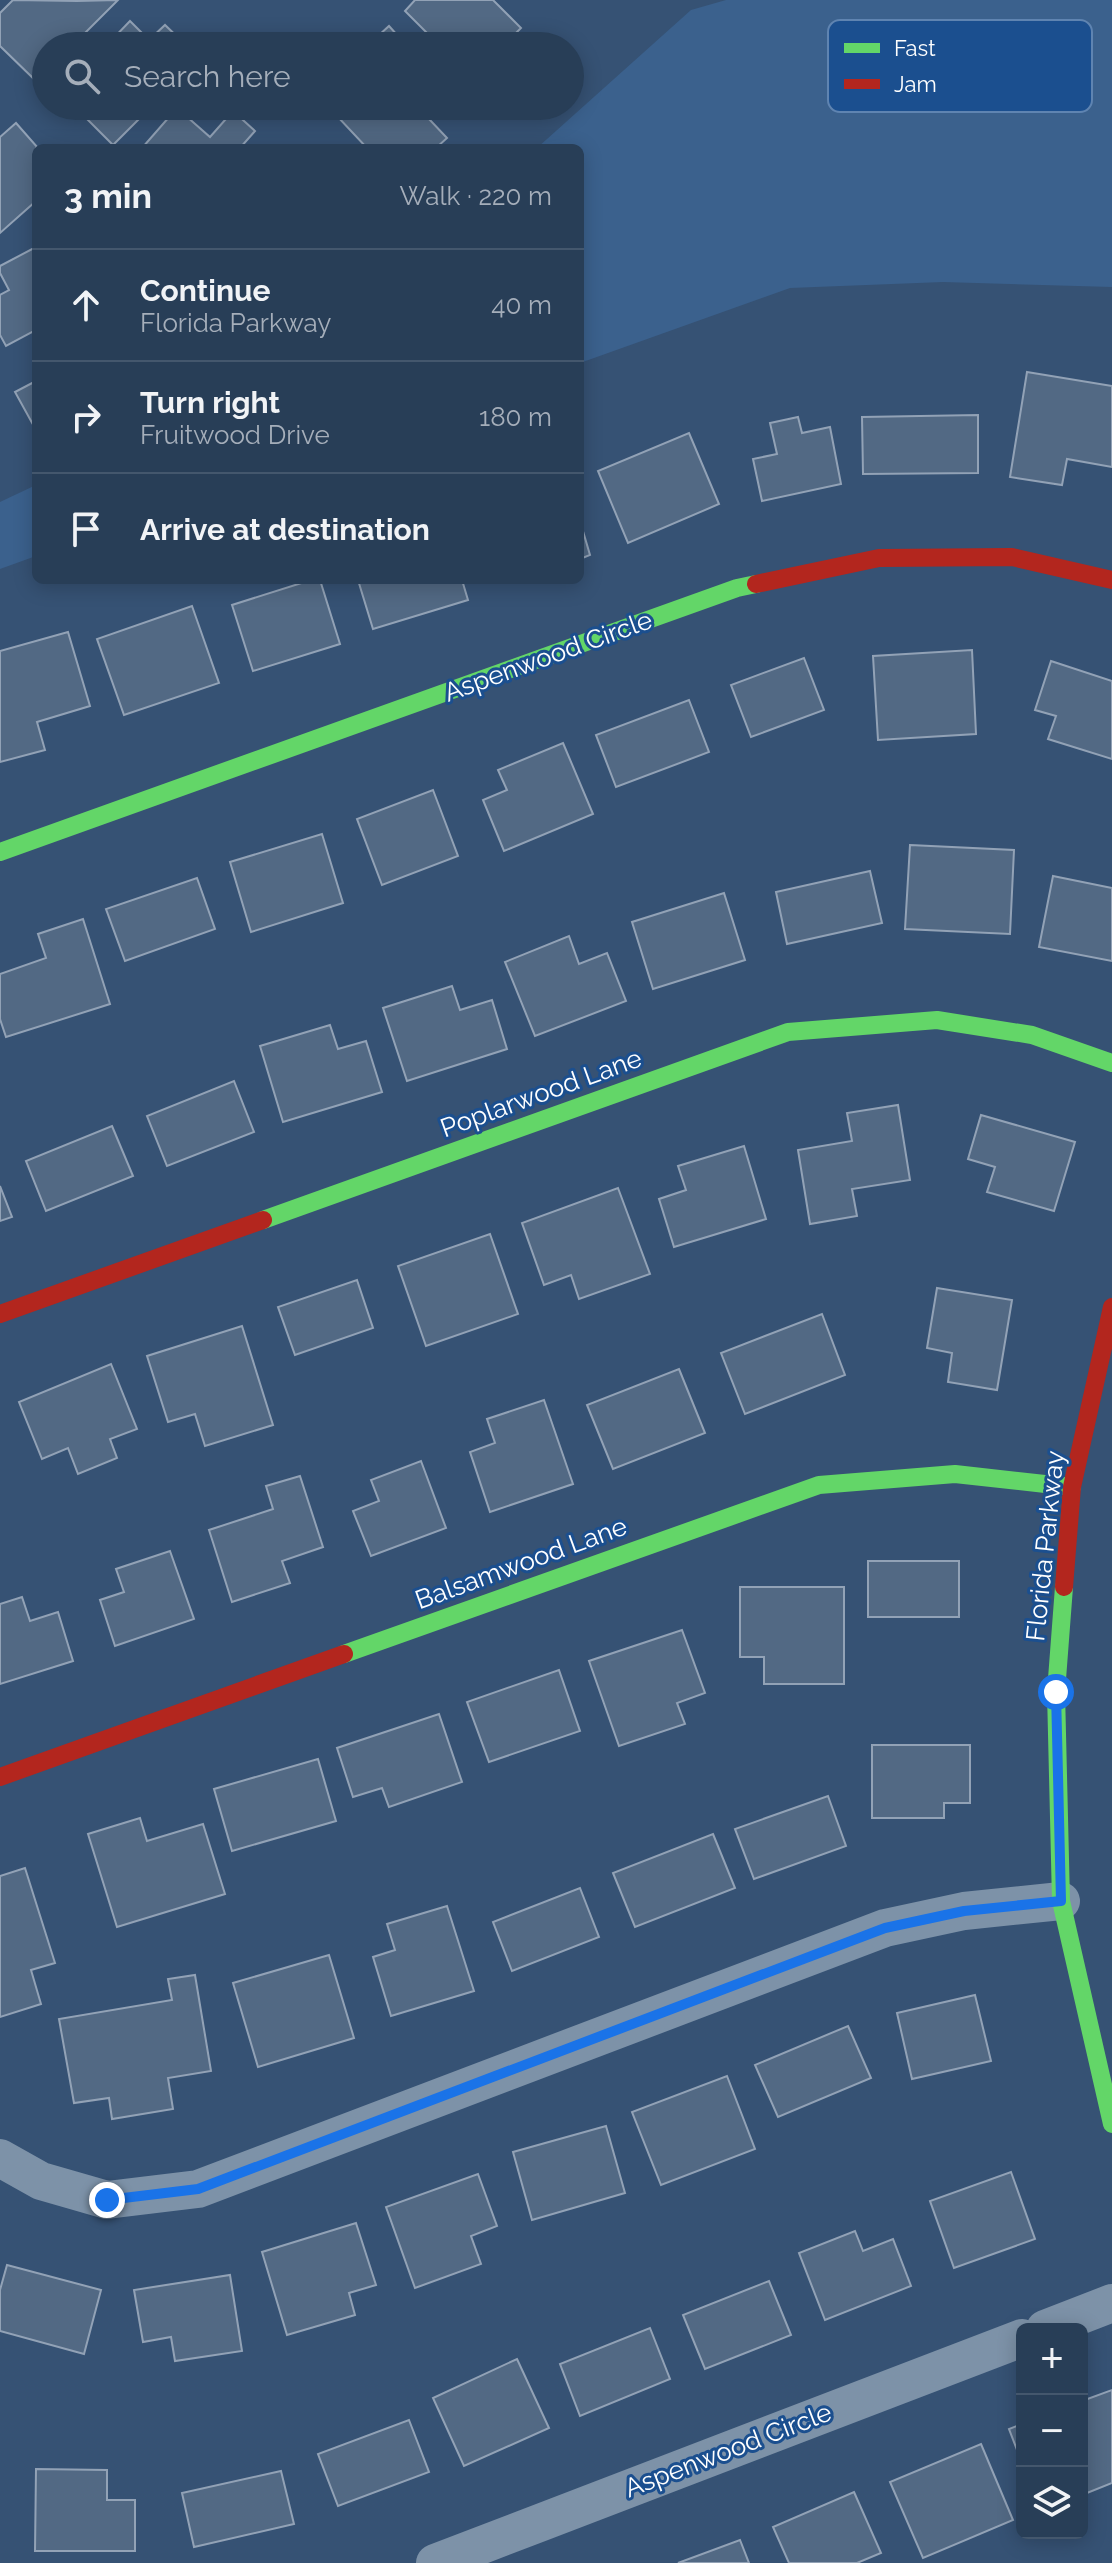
<!DOCTYPE html>
<meta charset="utf-8">
<style>
:root{--surface:#283e57;--page:#344961;--text:#f1f3f6;--muted:#a5aeba;--line:#44576d}
body{margin:0;font-family:Raleway,sans-serif;background:var(--page);color:var(--text)}
.controls{position:absolute;right:24px;bottom:24px;display:grid;overflow:hidden;border-radius:12px;box-shadow:0 4px 20px #0003}
.controls button{width:72px;height:72px;display:grid;place-items:center;padding:0;border:0;border-bottom:2px solid var(--line);background:var(--surface);color:var(--text);font:40px sans-serif}
.stop{position:absolute;width:24px;height:24px;margin:-18px;border:6px solid #1a73e8;border-radius:50%;background:#fff}
.stop.end{background:#1a73e8;border-color:#fff;box-shadow:0 2px 8px #0008}
.list{margin:0;padding:0;list-style:none}
h2{display:flex;justify-content:space-between;align-items:center;height:104px;margin:0;padding:0 32px;font-size:34px}
h2 small{font-size:26px;font-weight:400;color:var(--muted)}
.list li{display:grid;grid-template-columns:52px 1fr auto;gap:24px;align-items:center;box-sizing:border-box;height:112px;padding:0 32px;border-top:2px solid var(--line)}
.list b{display:block;font-size:30px;white-space:nowrap}
.list p{margin:0;font-size:26px;white-space:nowrap;color:var(--muted)}
.list em{font-size:26px;font-style:normal;color:var(--muted)}
.icon{flex:none;width:44px;height:44px;fill:none;stroke:currentColor;stroke-width:2;stroke-linecap:round;stroke-linejoin:round}
.map{position:relative;flex:none;width:1112px;height:2563px;overflow:hidden}
.search{position:absolute;background:var(--surface);box-shadow:0 4px 20px #0003;left:32px;top:32px;width:552px;height:88px;display:flex;align-items:center;gap:20px;box-sizing:border-box;padding:0 28px;border-radius:44px;color:var(--muted);font-size:30px}
.panel{position:absolute;background:var(--surface);box-shadow:0 4px 20px #0003;left:32px;top:144px;width:552px;height:440px;border-radius:12px}
.map>svg:first-child{display:block}
</style>
<div class="map">
<svg width="1112" height="2563" viewBox="0 0 1112 2563">
<rect width="100%" height="100%" fill="#365274"/>
<g fill="#3b618d">
<polygon points="726,0 1112,0 1112,287 943,282 790,288 580,363 580,148 537,148 691,10"/>
<polygon points="36,485 36,556 0,569 0,502"/>
</g>
<g fill="#526984" stroke="#92a2b6" stroke-width="2">
<polygon points="13,0 77,1 118,0 72,46 46,46 46,71 36,81 0,46 0,13"/>
<polygon points="415,0 493,0 521,28 503,46 440,46 405,11"/>
<polygon points="130,21 149,40 165,25 187,46 106,46"/>
<polygon points="389,26 407,46 367,46"/>
<polygon points="74,106 152,106 113,145"/>
<polygon points="347,106 443,106 429,119 447,138 436,148 367,148 337,116"/>
<polygon points="177,108 210,137 233,111 255,131 240,148 142,148"/>
<polygon points="16,123 38,148 36,148 36,201 0,233 0,137"/>
<polygon points="36,247 36,330 6,346 0,335 0,295 9,290 0,273 0,266"/>
<polygon points="1027,372 1112,386 1112,467 1067,459 1062,485 1010,477"/>
<polygon points="36,381 36,430 15,392"/>
<polygon points="978,415 978,473 863,474 862,417"/>
<polygon points="798,417 802,433 830,427 841,484 762,501 753,459 777,454 770,423"/>
<polygon points="689,433 719,504 628,543 598,471"/>
<polygon points="580,521 590,555 580,559"/>
<polygon points="311,580 320,580 340,644 253,671 232,605"/>
<polygon points="358,580 462,580 468,600 373,629"/>
<polygon points="192,606 219,683 124,715 97,639"/>
<polygon points="68,632 90,706 37,722 45,750 0,762 0,651"/>
<polygon points="972,650 976,734 878,740 873,656"/>
<polygon points="804,658 824,710 751,737 731,685"/>
<polygon points="1051,661 1112,681 1112,759 1048,739 1056,716 1035,710"/>
<polygon points="689,700 709,752 616,787 596,735"/>
<polygon points="563,743 593,814 504,851 483,800 507,790 498,770"/>
<polygon points="433,790 458,856 382,885 357,819"/>
<polygon points="322,834 343,903 251,932 230,862"/>
<polygon points="910,845 1014,850 1010,934 905,929"/>
<polygon points="870,871 882,923 787,944 776,892"/>
<polygon points="1053,876 1112,888 1112,961 1039,947"/>
<polygon points="197,878 215,929 125,961 106,909"/>
<polygon points="724,893 745,960 653,989 632,922"/>
<polygon points="83,919 110,1004 6,1037 0,1019 0,974 46,958 38,934"/>
<polygon points="569,936 579,964 607,953 626,1001 535,1036 505,962"/>
<polygon points="452,986 460,1010 492,1000 507,1049 407,1081 383,1008"/>
<polygon points="330,1025 338,1049 366,1041 382,1092 283,1122 260,1046"/>
<polygon points="234,1081 254,1132 167,1166 147,1116"/>
<polygon points="898,1105 910,1180 852,1189 857,1216 810,1224 798,1150 852,1141 847,1113"/>
<polygon points="981,1115 1075,1142 1054,1211 987,1192 995,1167 968,1159"/>
<polygon points="112,1126 133,1176 46,1211 26,1161"/>
<polygon points="744,1146 766,1219 674,1247 659,1199 686,1190 678,1166"/>
<polygon points="0,1186 12,1217 0,1221"/>
<polygon points="618,1188 650,1274 579,1299 571,1275 544,1285 522,1223"/>
<polygon points="490,1234 518,1314 426,1346 398,1266"/>
<polygon points="357,1280 373,1328 295,1355 278,1307"/>
<polygon points="937,1288 1012,1300 997,1390 948,1382 952,1353 927,1348"/>
<polygon points="822,1314 845,1375 745,1414 721,1353"/>
<polygon points="242,1326 273,1425 205,1446 195,1414 168,1422 147,1356"/>
<polygon points="111,1364 137,1429 110,1439 117,1458 78,1474 68,1448 42,1459 19,1402"/>
<polygon points="679,1369 705,1433 613,1469 587,1405"/>
<polygon points="544,1400 573,1484 490,1512 470,1452 495,1443 487,1419"/>
<polygon points="421,1461 446,1528 371,1556 353,1511 379,1501 371,1480"/>
<polygon points="300,1476 323,1547 282,1561 290,1583 232,1602 209,1530 273,1509 266,1486"/>
<polygon points="170,1551 194,1619 115,1646 100,1600 124,1592 116,1569"/>
<rect x="868" y="1561" width="91" height="56"/>
<polygon points="740,1587 844,1587 844,1684 764,1684 764,1657 740,1657"/>
<polygon points="22,1597 30,1621 58,1612 73,1661 0,1684 0,1604"/>
<polygon points="682,1630 705,1693 677,1703 685,1724 619,1746 589,1661"/>
<polygon points="559,1670 580,1731 489,1762 467,1702"/>
<polygon points="439,1714 462,1782 389,1807 382,1788 353,1797 337,1748"/>
<polygon points="872,1745 970,1745 970,1803 944,1803 944,1818 872,1818"/>
<polygon points="318,1759 336,1821 232,1851 214,1789"/>
<polygon points="828,1796 846,1846 754,1879 735,1829"/>
<polygon points="140,1818 147,1841 203,1824 225,1894 117,1927 88,1834"/>
<polygon points="713,1834 735,1888 635,1927 613,1873"/>
<polygon points="25,1868 55,1963 31,1970 41,2004 0,2017 0,1876"/>
<polygon points="580,1888 599,1937 512,1971 493,1922"/>
<polygon points="447,1906 474,1991 391,2016 373,1957 395,1950 387,1924"/>
<polygon points="329,1955 354,2038 258,2067 233,1983"/>
<polygon points="195,1975 211,2071 168,2078 173,2109 112,2119 109,2098 74,2103 59,2019 172,2000 168,1979"/>
<polygon points="975,1995 991,2061 912,2079 897,2013"/>
<polygon points="848,2026 871,2078 778,2117 755,2065"/>
<polygon points="727,2076 755,2149 661,2185 632,2112"/>
<polygon points="606,2126 625,2193 532,2220 513,2152"/>
<polygon points="1011,2172 1035,2239 954,2268 930,2201"/>
<polygon points="478,2174 497,2226 471,2236 481,2264 415,2288 386,2207"/>
<polygon points="356,2223 376,2285 349,2293 355,2315 287,2335 262,2252"/>
<polygon points="855,2231 863,2251 893,2239 911,2286 825,2320 799,2253"/>
<polygon points="7,2265 101,2290 84,2354 0,2331 0,2290"/>
<polygon points="230,2275 242,2351 175,2361 171,2337 143,2342 134,2290"/>
<polygon points="769,2281 791,2335 705,2369 683,2315"/>
<polygon points="650,2328 670,2379 580,2416 560,2364"/>
<polygon points="517,2359 549,2428 464,2466 433,2398"/>
<polygon points="1112,2390 1112,2483 1082,2495 1082,2401"/>
<polygon points="409,2420 429,2472 338,2506 318,2454"/>
<polygon points="1022,2424 1022,2463 1009,2429"/>
<polygon points="981,2444 1013,2520 923,2558 890,2482"/>
<polygon points="36,2469 107,2470 107,2500 135,2500 135,2551 35,2551"/>
<polygon points="281,2471 294,2524 194,2547 182,2493"/>
<polygon points="854,2492 881,2553 857,2563 789,2563 773,2527"/>
<polygon points="740,2540 749,2563 678,2563"/>
</g>
<g fill="none" stroke-linecap="round" stroke-linejoin="round">
<g stroke="#7d92a8" stroke-width="38">
<polyline points="0,2158 41,2181 107,2200 198,2189 885,1928 964,1911 1061,1901"/>
<polyline points="1045,2329 1112,2303"/>
<polyline points="435,2563 1022,2338"/>
</g>
<g stroke="#63d668" stroke-width="18">
<polyline points="0,852 737,588 756,584"/>
<polyline points="263,1220 788,1032 937,1020 1032,1035 1112,1063"/>
<polyline points="1064,1587 1056,1692 1061,1901 1112,2124"/>
<polyline points="344,1654 819,1485 955,1474 1072,1487"/>
</g>
<g stroke="#b3261e" stroke-width="18">
<polyline points="756,584 879,558 1012,557 1112,580"/>
<polyline points="0,1314 263,1220"/>
<polyline points="1064,1587 1072,1487 1112,1307"/>
<polyline points="0,1777 344,1654"/>
</g>
</g>
<g fill="none" stroke-linecap="round" stroke-linejoin="round">
<polyline stroke="#1a73e8" stroke-width="10" points="107,2200 198,2189 885,1928 964,1911 1061,1901 1056,1692"/>
</g>
<g text-anchor="middle" dominant-baseline="central" stroke-width="6" stroke-linejoin="round" paint-order="stroke">
<g font-size="26" fill="#fff" stroke="#1b4f8f">
<text transform="translate(548 656) rotate(-20)">Aspenwood Circle</text>
<text transform="translate(541 1093) rotate(-20)">Poplarwood Lane</text>
<text transform="translate(1045 1546) rotate(-84)">Florida Parkway</text>
<text transform="translate(521 1563) rotate(-20)">Balsamwood Lane</text>
<text transform="translate(728 2450) rotate(-21)">Aspenwood Circle</text>
</g>
</g>
<rect x="828" y="20" width="264" height="92" rx="12" fill="#1b4f8f" stroke="#5f84b1" stroke-width="2"/>
<rect x="844" y="43" width="36" height="10" fill="#63d668"/>
<rect x="844" y="79" width="36" height="10" fill="#b3261e"/>
<g font-size="22" fill="#fff">
<text x="894" y="56">Fast</text>
<text x="894" y="92">Jam</text>
</g>
</svg>
<div class="controls">
<button>+</button>
<button>−</button>
<button><svg class="icon" aria-label="layers" viewBox="0 0 24 24"><path d="M12 4l9 5-9 5-9-5zM3 14l9 5 9-5"/></svg></button>
</div>
<div class="stop" style="left:1056px;top:1692px"></div>
<div class="stop end" style="left:107px;top:2200px"></div>
<div class="search"><svg class="icon" aria-label="search" viewBox="0 0 24 24"><circle cx="10" cy="10" r="6"/><path d="M15 15l6 6"/></svg>Search here</div>
<section class="panel">
<h2>3 min<small>Walk · 220 m</small></h2>
<ul class="list">
<li><svg class="icon" aria-label="ahead" viewBox="0 0 24 24"><path d="M12 20V5M6 11l6-6 6 6"/></svg><div><b>Continue</b><p>Florida Parkway</p></div><em>40 m</em></li>
<li><svg class="icon" aria-label="right" viewBox="0 0 24 24"><path d="M7 20v-9h11M14 6l5 5-5 5"/></svg><div><b>Turn right</b><p>Fruitwood Drive</p></div><em>180 m</em></li>
<li><svg class="icon" aria-label="arrive" viewBox="0 0 24 24"><path d="M6 21V4h12l-3 4 3 4H6"/></svg><div><b>Arrive at destination</b></div></li>
</ul>
</section>
</div>
